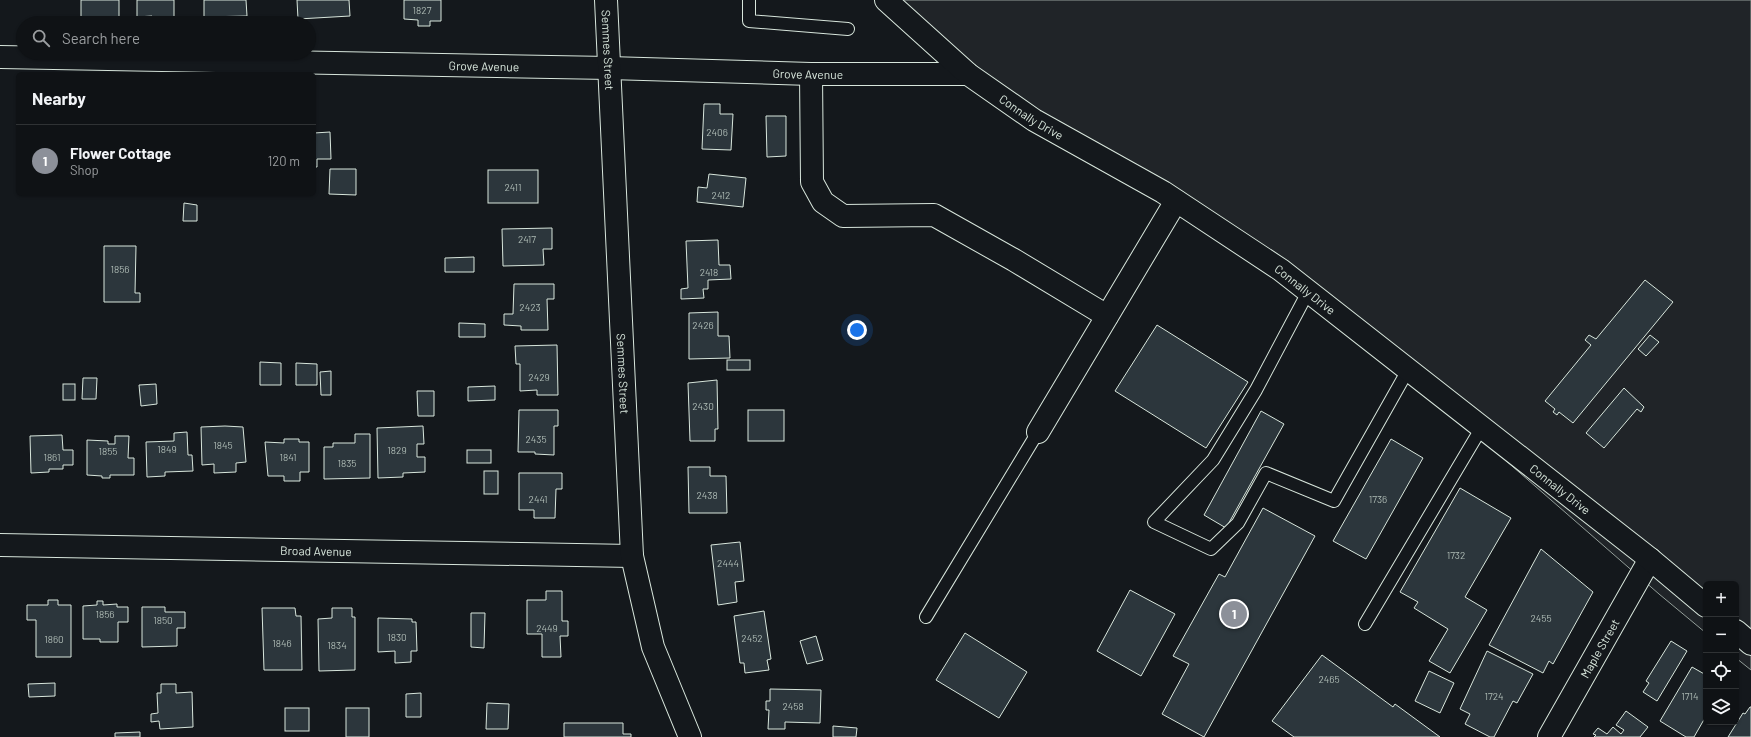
<!DOCTYPE html>
<meta charset="utf-8">
<style>
:root{--surface:#0f1215;--page:#181b1e;--text:#f1f3f6;--muted:#9b9ea0;--line:#2f3234;--accent:#8c9099}
body{margin:0;font-family:Barlow,sans-serif;background:var(--page);color:var(--text)}
.controls{position:absolute;right:12px;bottom:12px;display:grid;overflow:hidden;border-radius:6px;box-shadow:0 1px 3px #0004}
.controls button{width:36px;height:36px;display:grid;place-items:center;padding:0;border:0;border-bottom:1px solid var(--line);background:var(--surface);color:var(--text);font:20px sans-serif}
.you{position:absolute;left:857px;top:330px;width:14px;height:14px;margin:-10px;border:3px solid #fff;border-radius:50%;background:#1a73e8;box-shadow:0 0 0 6px #1a73e833}
.badge{display:grid;place-items:center;width:26px;height:26px;border-radius:50%;background:var(--accent);color:#fff;font-size:13px;font-weight:700}
.pin{position:absolute;translate:-50% -50%;border:2px solid #fff;box-shadow:0 1px 4px #0006}
.list{margin:0;padding:0;list-style:none}
h2{display:flex;justify-content:space-between;align-items:center;height:52px;margin:0;padding:0 16px;font-size:17px}
h2 small{font-size:13px;font-weight:400;color:var(--muted)}
.list li{display:grid;grid-template-columns:26px 1fr auto;gap:12px;align-items:center;box-sizing:border-box;height:72px;padding:0 16px;border-top:1px solid var(--line)}
.list b{display:block;font-size:15px;white-space:nowrap}
.list p{margin:0;font-size:13px;white-space:nowrap;color:var(--muted)}
.list em{font-size:13px;font-style:normal;color:var(--muted)}
.icon{flex:none;width:22px;height:22px;fill:none;stroke:currentColor;stroke-width:2;stroke-linecap:round;stroke-linejoin:round}
.map{position:relative;flex:none;width:1751px;height:737px;overflow:hidden}
.search{position:absolute;background:var(--surface);box-shadow:0 1px 3px #0004;left:16px;top:16px;width:300px;height:44px;display:flex;align-items:center;gap:10px;box-sizing:border-box;padding:0 14px;border-radius:22px;color:var(--muted);font-size:15px}
.panel{position:absolute;background:var(--surface);box-shadow:0 1px 3px #0004;left:16px;top:72px;width:300px;height:124px;border-radius:6px}
.map>svg:first-child{display:block}
</style>
<div class="map">
<svg width="1751" height="737" viewBox="0 0 1751 737">
<rect width="100%" height="100%" fill="#14181c"/>
<polygon fill="#202428" stroke="#939e99" points="886,0 1751,0 1751,670 1736,658 1736,584 1706,584 1706,633 1659,594 1311,291 946,72"/>
<g fill="#2c363c" stroke="#d8e6dc">
<polygon points="81,0 119,0 119,22 81,21"/>
<polygon points="137,0 174,0 174,23 153,23 152,16 137,17"/>
<polygon points="204,0 246,0 247,16 204,17"/>
<polygon points="297,0 349,0 350,16 298,19"/>
<polygon points="404,0 441,0 441,21 430,21 430,26 418,26 418,20 404,19"/>
<polygon points="704,104 720,104 720,114 733,114 731,150 702,149"/>
<polygon points="766,116 786,116 786,156 767,157"/>
<polygon points="330,132 331,159 317,159 317,167 314,167 314,133"/>
<polygon points="330,169 356,169 356,195 329,194"/>
<rect x="488" y="170" width="50" height="33"/>
<polygon points="709,174 746,178 743,207 697,202 698,187 707,188"/>
<polygon points="184,203 197,205 197,221 183,221"/>
<polygon points="552,228 552,249 543,249 544,265 503,266 502,229"/>
<polygon points="718,240 719,265 730,265 731,279 708,280 708,289 703,289 704,298 681,299 681,289 688,288 686,241"/>
<polygon points="104,246 136,246 135,293 140,293 140,302 104,302"/>
<polygon points="474,257 474,272 445,272 445,258"/>
<polygon points="1645,280 1673,302 1573,423 1559,412 1557,415 1553,412 1555,409 1545,401 1591,345 1585,340 1589,335 1596,339"/>
<polygon points="514,284 554,284 554,299 547,299 548,330 521,330 521,326 504,325 504,314 513,314"/>
<polygon points="718,312 718,336 729,336 730,358 689,359 689,313"/>
<polygon points="459,323 485,324 485,337 459,337"/>
<polygon points="1157,325 1248,382 1206,448 1115,391"/>
<polygon points="1650,335 1659,342 1646,356 1638,349"/>
<polygon points="557,345 558,395 537,395 537,390 520,391 520,364 516,364 515,346"/>
<rect x="727" y="360" width="23" height="10"/>
<polygon points="260,362 281,363 281,385 260,385"/>
<polygon points="296,363 317,364 317,385 296,385"/>
<polygon points="331,371 331,395 321,395 320,372"/>
<polygon points="83,378 97,378 96,399 82,399"/>
<polygon points="717,380 718,429 715,429 715,441 690,441 688,383"/>
<rect x="63" y="384" width="12" height="16"/>
<polygon points="156,384 157,404 141,406 139,385"/>
<polygon points="495,386 495,400 468,401 468,387"/>
<polygon points="1624,388 1644,407 1641,412 1637,409 1604,448 1586,433"/>
<polygon points="417,391 434,391 434,416 418,416"/>
<polygon points="519,410 558,410 558,426 554,426 554,455 535,454 535,452 518,452"/>
<rect x="748" y="410" width="36" height="31"/>
<polygon points="1261,411 1284,424 1226,528 1204,515"/>
<polygon points="225,426 243,427 246,462 236,463 236,472 214,473 214,464 202,465 201,427"/>
<polygon points="423,426 424,444 417,444 417,457 425,457 425,472 403,473 403,477 378,478 377,428"/>
<polygon points="187,432 188,455 192,455 193,471 165,472 165,476 147,477 146,442 174,441 174,433"/>
<polygon points="355,434 370,434 370,478 324,479 324,447 333,447 333,443 355,443"/>
<polygon points="62,435 63,450 73,450 73,465 63,465 63,469 49,469 49,472 31,473 30,436"/>
<polygon points="115,436 129,436 128,458 134,458 134,475 110,475 110,478 102,478 102,476 87,475 87,440 108,441 108,444 115,444"/>
<polygon points="284,439 299,439 299,442 309,442 309,472 300,472 300,481 284,481 284,476 268,476 265,442 284,443"/>
<polygon points="1391,439 1423,458 1366,559 1333,541"/>
<rect x="467" y="450" width="24" height="13"/>
<polygon points="688,467 710,467 710,476 726,476 727,513 689,513"/>
<rect x="484" y="471" width="14" height="23"/>
<polygon points="519,473 562,473 562,489 556,489 555,518 534,518 534,510 519,510"/>
<polygon points="1460,488 1511,518 1465,597 1487,610 1450,673 1429,661 1448,629 1414,608 1418,602 1400,592"/>
<polygon points="1263,508 1315,536 1204,737 1162,714 1189,664 1173,656 1219,574 1225,577"/>
<polygon points="740,542 744,581 735,582 737,602 718,605 711,545"/>
<polygon points="1541,549 1593,592 1553,664 1549,661 1543,673 1489,645"/>
<polygon points="1130,590 1175,614 1141,676 1097,651"/>
<polygon points="546,591 562,591 562,621 568,621 568,636 560,636 561,657 542,657 542,634 527,634 527,600 546,600"/>
<polygon points="48,600 58,600 58,605 71,605 71,657 36,657 36,620 27,620 27,605 48,605"/>
<polygon points="97,601 103,601 103,605 117,604 117,607 128,607 128,622 118,622 118,642 100,642 100,639 83,639 83,606 97,605"/>
<polygon points="142,607 165,607 165,612 185,612 185,628 177,628 177,646 142,647"/>
<polygon points="262,608 295,608 296,616 301,616 302,670 264,670"/>
<polygon points="332,608 352,608 352,617 355,617 355,670 319,671 318,619 332,618"/>
<polygon points="764,611 771,659 767,660 769,670 745,673 744,663 740,663 734,616"/>
<polygon points="471,613 485,613 484,648 471,647"/>
<polygon points="378,618 412,619 412,622 416,622 417,651 411,651 411,662 395,663 395,651 378,652"/>
<polygon points="965,633 1027,672 999,718 936,680"/>
<polygon points="816,636 823,660 807,664 800,641"/>
<polygon points="1671,641 1687,651 1657,701 1643,692 1649,683 1646,681"/>
<polygon points="1487,651 1533,674 1517,703 1513,701 1494,737 1490,737 1465,724 1470,714 1460,709"/>
<polygon points="1322,655 1393,707 1395,704 1440,737 1294,737 1272,721"/>
<polygon points="1692,667 1706,675 1706,716 1694,737 1686,737 1660,721"/>
<polygon points="1429,671 1454,683 1440,713 1415,701"/>
<polygon points="55,683 55,696 29,697 28,684"/>
<polygon points="161,684 176,684 176,693 192,692 193,727 160,729 159,721 151,722 151,714 158,713 157,693 161,693"/>
<polygon points="770,689 821,690 820,723 785,722 785,729 768,729 769,710 766,710 766,701 770,701"/>
<polygon points="421,693 421,717 406,717 406,694"/>
<polygon points="487,703 509,704 508,729 486,729"/>
<polygon points="1750,707 1751,707 1751,737 1728,737 1743,713 1745,714"/>
<rect x="285" y="708" width="24" height="23"/>
<rect x="346" y="708" width="23" height="29"/>
<polygon points="1626,711 1648,727 1640,737 1594,737 1596,735 1593,734 1598,728 1607,734 1613,727 1621,734 1624,730 1616,725"/>
<polygon points="564,723 623,723 623,734 631,734 631,737 564,737"/>
<polygon points="833,726 857,728 856,737 833,737"/>
<polygon points="140,732 140,737 115,737 115,733"/>
</g>
<g fill="none" stroke-linecap="round" stroke-linejoin="round">
<defs>
<g id="lane">
<polyline points="749,0 749,21 848,29"/>
<polyline points="1308,292 1256,390 1213,460 1154,522 1211,549 1238,523 1266,473 1334,501 1408,370"/>
<polyline points="926,617 1038,432"/>
<polyline points="1365,624 1482,427"/>
</g>
<g id="street">
<path id="s1" d="M0,57l609,11 202,6h157"/>
<polyline points="811,74 812,182 823,202 843,216 934,215 1014,260 1107,316"/>
<polyline points="1038,432 1176,201"/>
<path id="s2" d="M0,545l632,11"/>
<path id="s3" d="M1549,737l101,-178"/>
</g>
<g id="secondary">
<path id="s4" d="M606,0l26,556 21,91 37,90"/>
<path id="s5" d="M886,0l82,74 66,46 129,72 118,78 369,289 56,47"/>
<polyline points="1736,631 1751,644"/>
</g>
</defs>
<use href="#lane" stroke="#d8e6dc" stroke-width="14"/>
<use href="#street" stroke="#d8e6dc" stroke-width="24"/>
<use href="#secondary" stroke="#d8e6dc" stroke-width="24"/>
<use href="#lane" stroke="#14181c" stroke-width="12"/>
<use href="#street" stroke="#14181c" stroke-width="22"/>
<use href="#secondary" stroke="#14181c" stroke-width="22"/>
</g>
<g text-anchor="middle" dominant-baseline="central" stroke-width="3" stroke-linejoin="round" paint-order="stroke">
<g font-size="10" fill="#adbab4">
<text x="422" y="10">1827</text>
<text x="717" y="132">2406</text>
<text x="513" y="187">2411</text>
<text x="721" y="195">2412</text>
<text x="527" y="239">2417</text>
<text x="120" y="269">1856</text>
<text x="709" y="272">2418</text>
<text x="530" y="307">2423</text>
<text x="703" y="325">2426</text>
<text x="539" y="377">2429</text>
<text x="703" y="406">2430</text>
<text x="536" y="439">2435</text>
<text x="223" y="445">1845</text>
<text x="167" y="449">1849</text>
<text x="397" y="450">1829</text>
<text x="108" y="451">1855</text>
<text x="52" y="457">1861</text>
<text x="288" y="457">1841</text>
<text x="347" y="463">1835</text>
<text x="707" y="495">2438</text>
<text x="538" y="499">2441</text>
<text x="1378" y="499">1736</text>
<text x="1456" y="555">1732</text>
<text x="728" y="563">2444</text>
<text x="105" y="614">1856</text>
<text x="1541" y="618">2455</text>
<text x="163" y="620">1850</text>
<text x="547" y="628">2449</text>
<text x="397" y="637">1830</text>
<text x="752" y="638">2452</text>
<text x="54" y="639">1860</text>
<text x="282" y="643">1846</text>
<text x="337" y="645">1834</text>
<text x="1329" y="679">2465</text>
<text x="1494" y="696">1724</text>
<text x="1690" y="696">1714</text>
<text x="793" y="706">2458</text>
</g>
<g font-size="12" fill="#d8e6dc" stroke="#14181c">
<text stroke="none"><textPath href="#s4" startOffset="50">Semmes Street</textPath></text>
<text stroke="none"><textPath href="#s1" startOffset="484">Grove Avenue</textPath></text>
<text stroke="none"><textPath href="#s1" startOffset="808">Grove Avenue</textPath></text>
<text stroke="none"><textPath href="#s5" startOffset="187">Connally Drive</textPath></text>
<text stroke="none"><textPath href="#s5" startOffset="511">Connally Drive</textPath></text>
<text stroke="none"><textPath href="#s4" startOffset="374">Semmes Street</textPath></text>
<text stroke="none"><textPath href="#s5" startOffset="835">Connally Drive</textPath></text>
<text stroke="none"><textPath href="#s2" startOffset="316">Broad Avenue</textPath></text>
<text stroke="none"><textPath href="#s3" startOffset="102">Maple Street</textPath></text>
</g>
</g>
</svg>
<div class="controls">
<button>+</button>
<button>−</button>
<button><svg class="icon" aria-label="locate" viewBox="0 0 24 24"><circle cx="12" cy="12" r="6"/><path d="M12 2v4M12 18v4M2 12h4M18 12h4"/></svg></button>
<button><svg class="icon" aria-label="layers" viewBox="0 0 24 24"><path d="M12 4l9 5-9 5-9-5zM3 14l9 5 9-5"/></svg></button>
</div>
<div class="you"></div>
<div class="pin badge" style="left:1234px;top:614px">1</div>
<div class="search"><svg class="icon" aria-label="search" viewBox="0 0 24 24"><circle cx="10" cy="10" r="6"/><path d="M15 15l6 6"/></svg>Search here</div>
<section class="panel">
<h2>Nearby<small></small></h2>
<ul class="list">
<li><span class="badge">1</span><div><b>Flower Cottage</b><p>Shop</p></div><em>120 m</em></li>
</ul>
</section>
</div>
